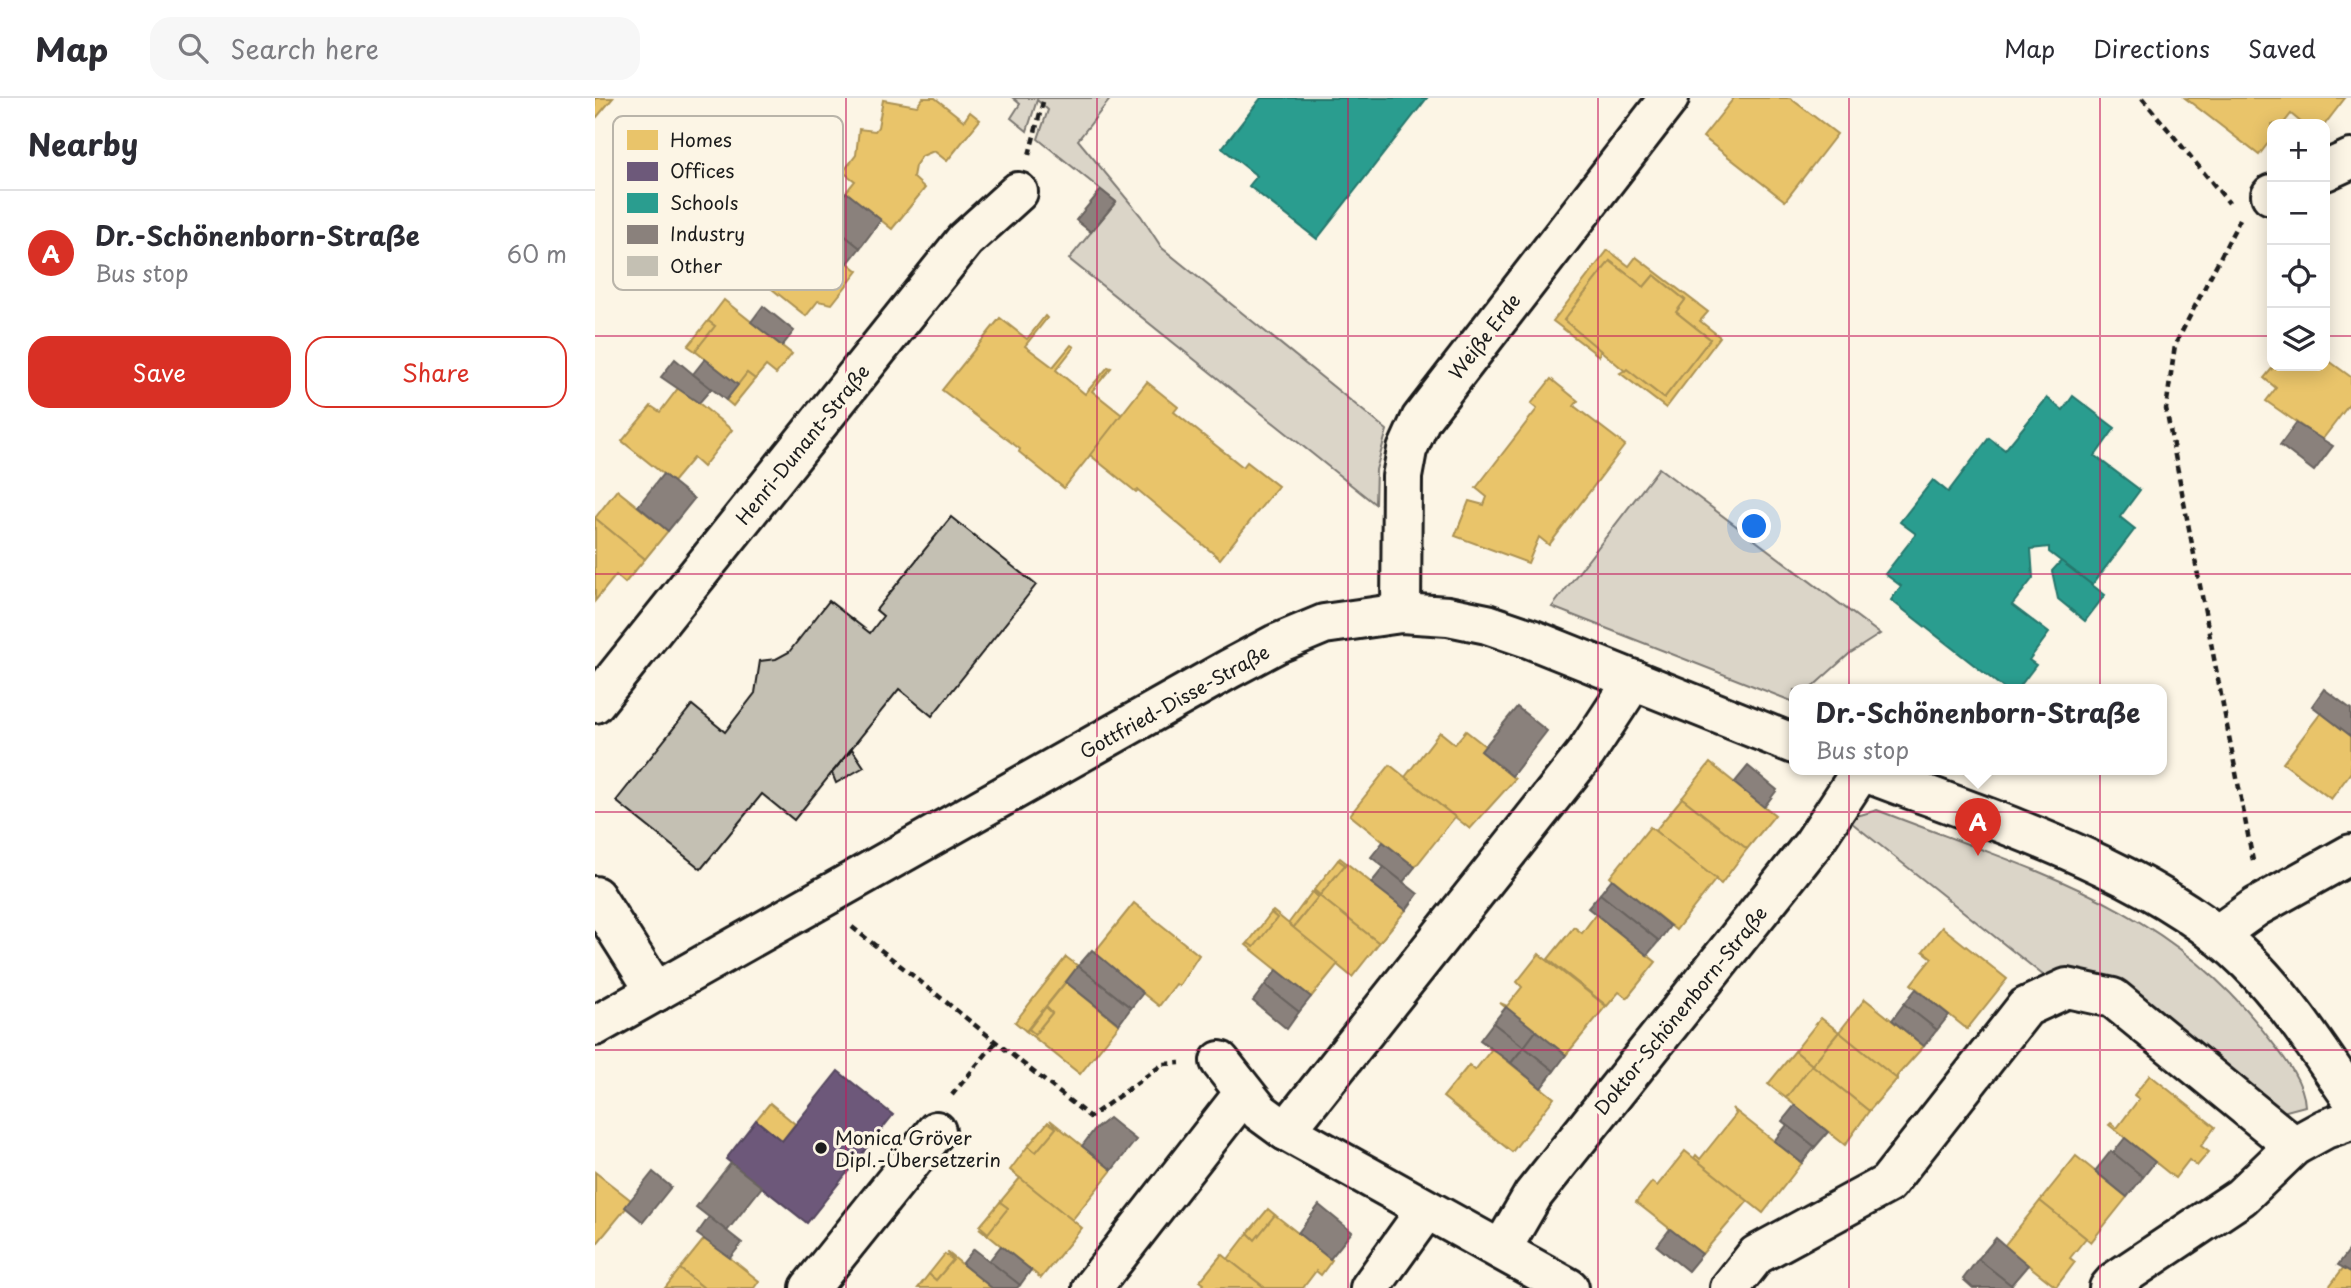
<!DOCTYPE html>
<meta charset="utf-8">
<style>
:root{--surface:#fff;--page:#f7f7f7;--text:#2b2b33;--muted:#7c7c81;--line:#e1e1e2;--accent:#d93025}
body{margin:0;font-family:"Playpen Sans",sans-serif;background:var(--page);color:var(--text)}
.controls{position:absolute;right:21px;top:21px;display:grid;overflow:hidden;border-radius:14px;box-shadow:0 4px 18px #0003}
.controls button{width:63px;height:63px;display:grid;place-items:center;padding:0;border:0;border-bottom:2px solid var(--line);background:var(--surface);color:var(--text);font:35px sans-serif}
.you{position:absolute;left:1160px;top:429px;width:24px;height:24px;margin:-18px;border:5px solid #fff;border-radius:50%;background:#1a73e8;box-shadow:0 0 0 10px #1a73e833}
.badge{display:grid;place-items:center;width:46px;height:46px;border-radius:50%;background:var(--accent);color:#fff;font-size:23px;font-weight:700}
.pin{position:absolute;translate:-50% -58px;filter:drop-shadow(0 2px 4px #0008)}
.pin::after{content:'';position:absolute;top:37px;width:24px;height:21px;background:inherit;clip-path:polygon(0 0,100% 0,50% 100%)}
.popup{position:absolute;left:1194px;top:586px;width:378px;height:91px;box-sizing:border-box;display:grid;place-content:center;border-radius:14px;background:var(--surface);filter:drop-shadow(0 2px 5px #0005);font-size:23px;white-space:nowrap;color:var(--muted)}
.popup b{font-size:26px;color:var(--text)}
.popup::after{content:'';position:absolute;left:50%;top:100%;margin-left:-14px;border:14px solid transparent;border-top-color:var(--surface)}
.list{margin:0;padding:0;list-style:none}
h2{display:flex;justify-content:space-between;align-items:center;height:91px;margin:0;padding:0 28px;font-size:30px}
h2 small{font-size:23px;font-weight:400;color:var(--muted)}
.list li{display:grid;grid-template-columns:46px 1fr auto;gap:21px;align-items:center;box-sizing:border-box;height:126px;padding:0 28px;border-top:2px solid var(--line)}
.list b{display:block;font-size:26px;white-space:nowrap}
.list p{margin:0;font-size:23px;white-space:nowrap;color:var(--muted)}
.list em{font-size:23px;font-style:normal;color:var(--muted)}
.actions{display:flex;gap:14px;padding:21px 28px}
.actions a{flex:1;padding:16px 0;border:2px solid var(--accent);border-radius:21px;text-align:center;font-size:24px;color:var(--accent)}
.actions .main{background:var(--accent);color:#fff}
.icon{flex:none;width:38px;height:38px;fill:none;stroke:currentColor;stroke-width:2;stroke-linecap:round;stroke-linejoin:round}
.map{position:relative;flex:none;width:1756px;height:1190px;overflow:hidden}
header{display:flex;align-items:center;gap:42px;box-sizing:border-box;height:98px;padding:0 35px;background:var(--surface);border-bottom:2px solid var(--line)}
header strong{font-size:33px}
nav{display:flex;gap:38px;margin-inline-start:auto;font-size:24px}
.search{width:490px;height:63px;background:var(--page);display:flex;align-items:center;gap:18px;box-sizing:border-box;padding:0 24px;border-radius:21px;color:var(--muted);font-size:26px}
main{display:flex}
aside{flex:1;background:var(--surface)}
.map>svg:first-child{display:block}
</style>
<header>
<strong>Map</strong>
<div class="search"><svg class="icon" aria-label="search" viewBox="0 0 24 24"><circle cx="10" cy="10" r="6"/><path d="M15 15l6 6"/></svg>Search here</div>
<nav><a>Map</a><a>Directions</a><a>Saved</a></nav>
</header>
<main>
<aside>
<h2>Nearby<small></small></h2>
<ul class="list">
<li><span class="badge">A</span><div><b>Dr.-Schönenborn-Straße</b><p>Bus stop</p></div><em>60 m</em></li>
</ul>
<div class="actions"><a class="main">Save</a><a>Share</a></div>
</aside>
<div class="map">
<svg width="1756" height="1190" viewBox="0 0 1756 1190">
<rect width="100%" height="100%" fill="#fcf5e5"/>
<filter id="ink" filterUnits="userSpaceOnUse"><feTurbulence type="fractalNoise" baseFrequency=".0143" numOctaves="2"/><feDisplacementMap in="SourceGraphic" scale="14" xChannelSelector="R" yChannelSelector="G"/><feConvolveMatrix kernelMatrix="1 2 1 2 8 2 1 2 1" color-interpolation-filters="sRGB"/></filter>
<g filter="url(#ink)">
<g fill="#dbd5c8" stroke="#7c7872" stroke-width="2">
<polygon points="418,0 516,0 483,42 546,118 567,150 792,332 781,372 780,406 474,161 521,104 443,41 453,12 442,2 432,33 416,20 425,6"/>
<polygon points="1064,370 1285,536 1254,556 1214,592 1199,592 1199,604 957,509"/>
<path d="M1282,712c148,58 291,93 391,227 15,19 36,44 37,69l-26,7 -226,-130 -206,-164z"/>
</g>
<g fill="#e9c46a" stroke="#ac9253" stroke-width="2">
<polygon points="0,0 18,0 2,19 0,17"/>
<polygon points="328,0 340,0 369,23 375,14 385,22 352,63 339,53 327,58 320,68 318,79 330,90 297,131 251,94 260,83 248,74 261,57 264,31 280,33 283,29 288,2 322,8"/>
<polygon points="1139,0 1195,0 1242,36 1190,103 1108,39"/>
<polygon points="1590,0 1750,0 1730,26 1708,26 1696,16 1688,26 1677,26 1677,40 1664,57"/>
<polygon points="197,120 263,173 237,206 223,203 211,218 153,172"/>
<polygon points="1013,152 1034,168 1041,159 1113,214 1105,223 1125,239 1071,310 1025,275 1032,271 1069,300 1115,241 1081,214 1090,202 1059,177 1049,189 1015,163 969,222 1006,251 1004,258 958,223"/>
<polygon points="1015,163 1049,189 1059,177 1090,202 1081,214 1115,241 1069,300 1032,271 1030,273 969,222"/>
<polygon points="129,202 197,256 181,276 171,268 160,281 152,275 143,287 100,253 120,228 113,223"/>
<polygon points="450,218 452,220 430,248 458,269 476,247 479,249 461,272 490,296 513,269 516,270 497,293 527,317 469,390 424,354 425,351 347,292 405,220 432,241"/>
<polygon points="113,223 120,228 100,253 93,248"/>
<polygon points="1730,260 1756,279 1756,304 1727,342 1671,303 1681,290 1669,280 1679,268 1730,268"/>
<polygon points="152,275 160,281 138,308 131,302"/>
<polygon points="956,281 983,303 979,308 1030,347 954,447 944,439 933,465 860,438 874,403 889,407 892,399 881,390 942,311 936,306"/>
<polygon points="552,284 583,309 579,314 648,369 652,364 683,388 625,461 543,392 541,394 495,357"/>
<polygon points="84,289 137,332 108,369 98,360 78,384 27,343 56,308 65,314"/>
<polygon points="22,392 73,433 50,461 0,420"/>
<polygon points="0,420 50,461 30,485 21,477 0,503"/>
<polygon points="1726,615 1756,638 1756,674 1736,701 1688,665"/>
<polygon points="871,633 890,648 886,653 920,681 875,731 810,679 845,634 860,646"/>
<polygon points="1115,665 1180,717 1152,751 1087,700"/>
<polygon points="795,667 860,719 820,769 755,717"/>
<polygon points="1087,700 1152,751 1126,786 1060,733"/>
<polygon points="1055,729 1121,781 1081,832 1015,779"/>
<polygon points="745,760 811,812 784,845 718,793 725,797 750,767 743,762"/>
<polygon points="743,762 750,767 725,797 719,792"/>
<polygon points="718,793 784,845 757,879 698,830 723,799"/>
<polygon points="717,794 723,799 698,830 693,826"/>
<polygon points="539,805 604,857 584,888 581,886 564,908 498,856"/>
<polygon points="678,813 743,866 716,899 651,847 653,845 659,849 682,820 676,815"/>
<polygon points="676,815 682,820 659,849 653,845"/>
<polygon points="1001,816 1061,864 1032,900 1024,894 1012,908 953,861 979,829 987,835"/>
<polygon points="1347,829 1412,881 1372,931 1316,886 1337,860 1328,853"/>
<polygon points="944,856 1011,908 971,957 905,905 912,908 927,889 922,884"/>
<polygon points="471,859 483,868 431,933 420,924"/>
<polygon points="471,884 524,927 485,976 431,933 434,931 440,936 457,915 451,909"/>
<polygon points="1270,901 1329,948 1302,978 1302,981 1244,934"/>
<polygon points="451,909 457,915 440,936 434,931"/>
<polygon points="1226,920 1244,934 1217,967 1200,953"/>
<polygon points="1244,934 1302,981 1274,1013 1217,967"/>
<polygon points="891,946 959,1000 917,1054 848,999 874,967 880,972 896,952"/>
<polygon points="1200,953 1217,967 1191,1000 1173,986"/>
<polygon points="1217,967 1274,1013 1250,1047 1191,1000"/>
<polygon points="1555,977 1620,1029 1606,1048 1614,1054 1602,1068 1594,1062 1580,1080 1514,1027 1516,1025 1522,1030 1544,1001 1539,997"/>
<polygon points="175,1005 200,1026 187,1043 161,1022"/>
<polygon points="1137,1010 1207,1065 1168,1115 1099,1060 1101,1057 1105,1061 1141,1016"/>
<polygon points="455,1022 517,1072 477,1122 415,1072 433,1048 441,1054 461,1030"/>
<polygon points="453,1024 461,1030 441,1054 433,1048"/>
<polygon points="1090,1053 1153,1103 1107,1156 1041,1104 1057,1084 1062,1088"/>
<polygon points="1481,1058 1532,1099 1496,1144 1445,1103"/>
<polygon points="0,1074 37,1103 0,1148"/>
<polygon points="425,1080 487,1130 446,1180 384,1130 393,1135 413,1110 405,1104"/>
<polygon points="1445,1103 1491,1140 1475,1160 1480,1164 1461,1189 1409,1148"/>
<polygon points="405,1104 413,1110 393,1135 385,1128"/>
<polygon points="673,1111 680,1117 660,1142 653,1135"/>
<polygon points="680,1117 737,1162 726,1177 721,1173 708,1190 670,1190 633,1161 653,1135 660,1142"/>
<polygon points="110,1140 164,1183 159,1190 109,1190 85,1171"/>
<polygon points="352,1154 397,1190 323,1190 334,1176 341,1182 358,1162"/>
<polygon points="350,1156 358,1162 341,1182 334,1176"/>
<polygon points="627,1156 633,1161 670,1190 606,1190 609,1186 605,1183"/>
<polygon points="1749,1169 1756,1174 1756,1190 1733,1190"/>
<polygon points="85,1171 109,1190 70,1190"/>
</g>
<polygon fill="#6d597a" stroke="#55475e" stroke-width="2" points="243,973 298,1017 212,1125 131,1061 161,1022 187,1043"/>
<g fill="#2a9d8f" stroke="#26766c" stroke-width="2">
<polygon points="666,0 832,0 722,141 654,88 662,78 627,50"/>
<polygon points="1478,298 1520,330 1500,358 1545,392 1525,419 1540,431 1497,487 1454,454 1454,449 1436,451 1438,480 1417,507 1454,535 1434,562 1441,567 1422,592 1411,592 1296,502 1306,488 1290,476 1321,436 1305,424 1338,382 1353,394 1394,340 1410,352 1452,300 1468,312"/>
<polygon points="1466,463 1510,497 1490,523 1463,501 1457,473"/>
</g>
<g fill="#8a817c" stroke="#69635f" stroke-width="2">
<polygon points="506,92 521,104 496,134 481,122"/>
<polygon points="251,94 286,122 265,150 229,121"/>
<polygon points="229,121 265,150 253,165 216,136"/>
<polygon points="168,208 199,233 187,248 156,224"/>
<polygon points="80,261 116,291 104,305 66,279"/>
<polygon points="110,261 143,287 131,302 98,276"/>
<polygon points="1701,325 1738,348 1719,373 1685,347"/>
<polygon points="68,376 99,401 73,433 43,408"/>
<polygon points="1729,591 1756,611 1756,638 1717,608"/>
<polygon points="922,609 952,633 917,678 886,653"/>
<polygon points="1153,668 1182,692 1169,709 1139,685"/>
<polygon points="788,744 820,769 808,784 776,759"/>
<polygon points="789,769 823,796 811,812 776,785"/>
<polygon points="1017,781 1075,828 1064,843 1005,796"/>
<polygon points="1005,796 1064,843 1052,857 993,810"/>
<polygon points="497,852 548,895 536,910 483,868"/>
<polygon points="483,868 536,910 524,926 471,884"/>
<polygon points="682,872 716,899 704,914 670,887"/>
<polygon points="670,887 704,914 692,931 658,903"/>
<polygon points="1321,891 1354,917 1342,932 1309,906"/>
<polygon points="1309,906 1342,932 1329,948 1297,922"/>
<polygon points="911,909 941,933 929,949 898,925"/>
<polygon points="898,925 929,949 916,965 885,942"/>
<polygon points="941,933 971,957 959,973 929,949"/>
<polygon points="929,949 959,973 946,990 916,965"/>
<polygon points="1200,1007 1233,1034 1220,1049 1187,1023"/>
<polygon points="514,1020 541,1042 517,1072 487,1048 499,1032"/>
<polygon points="1192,1027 1220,1049 1207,1065 1179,1043"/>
<polygon points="1530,1040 1560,1064 1548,1079 1518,1055"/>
<polygon points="1516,1053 1548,1079 1532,1099 1500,1073"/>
<polygon points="136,1065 167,1089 132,1133 101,1109"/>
<polygon points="58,1074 76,1089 48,1124 30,1109"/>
<polygon points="724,1107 757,1134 735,1161 703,1135"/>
<polygon points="114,1119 147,1145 135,1160 102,1136"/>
<polygon points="1075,1131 1107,1156 1093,1173 1062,1148"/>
<polygon points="1401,1140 1433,1167 1416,1187 1383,1161"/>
<polygon points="406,1148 436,1172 425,1187 394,1163"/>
<polygon points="1756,1150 1756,1174 1743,1167"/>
<polygon points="379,1151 425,1187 422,1190 397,1190 367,1166"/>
<polygon points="1383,1161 1416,1187 1419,1190 1378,1190 1368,1181"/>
</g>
<g fill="#c4c0b3" stroke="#1c1c1c" stroke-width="2">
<polygon points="356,419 441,487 337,618 304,591 199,722 167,696 106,771 21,703 97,607 130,634 160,595 165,563 181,561 194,554 234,503 275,535 288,518 281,512"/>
<polygon points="257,651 269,669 241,685 237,675"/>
</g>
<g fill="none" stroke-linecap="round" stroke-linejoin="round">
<defs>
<g id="street">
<polyline points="1730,73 1756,61"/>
<polyline points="1676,97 1677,96"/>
<polyline points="806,515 807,379 812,352 826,321 1074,0"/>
<polyline points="0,605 370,142 423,94"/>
<path d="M1265,672c125,49 292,97 388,192 40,40 71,89 103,135"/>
<polyline points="0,798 61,894"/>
<polyline points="1622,837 1661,809 1756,756"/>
<polyline points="0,928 634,571 681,546 729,526 806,515 853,518 892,526 936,541 1199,646"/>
<polyline points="625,963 665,1014 691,1033 974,1190"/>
<polyline points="691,1033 991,655 1039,582"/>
<polyline points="906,1152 938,1097 1218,746 1266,673"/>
<polyline points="215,1190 341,1033"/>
<polyline points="497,1190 649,995"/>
<polyline points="775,1190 831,1112"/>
<polyline points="1135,1190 1161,1157 1292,1086 1431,909 1472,890 1518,900 1699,1048"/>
<polyline points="1514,1190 1520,1183 1646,1099 1699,1048 1730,1031 1756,1022"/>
</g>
</defs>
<use href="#street" stroke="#1c1c1c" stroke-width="44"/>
<g stroke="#1c1c1c" stroke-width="4.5" stroke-dasharray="7 5" stroke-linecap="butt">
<polyline points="1547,0 1634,105"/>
<polyline points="434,57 449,0"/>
<polyline points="1645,121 1580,247 1571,311 1658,763"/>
<polyline points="257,829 495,1019 568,966 585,965"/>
<polyline points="357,997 401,944"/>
</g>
<use href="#street" stroke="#fcf5e5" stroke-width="38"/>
</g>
</g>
<path fill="none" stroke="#c2185b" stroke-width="2" stroke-opacity="0.55" d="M251,0v1190M502,0v1190M753,0v1190M1003,0v1190M1254,0v1190M1505,0v1190M0,238h1677M1730,238h26M0,476h1756M0,714h1756M0,952h1756"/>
<circle fill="#1c1c1c" stroke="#fcf5e5" stroke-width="2.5" cx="226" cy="1050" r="7"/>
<g text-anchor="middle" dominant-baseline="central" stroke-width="7" stroke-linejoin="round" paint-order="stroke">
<g font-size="19" fill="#1c1c1c" stroke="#fcf5e5">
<text transform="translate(889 238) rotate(-52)">Weiße Erde</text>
<text transform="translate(207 346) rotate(-51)">Henri-Dunant-Straße</text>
<text transform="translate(579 603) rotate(-29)">Gottfried-Disse-Straße</text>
<text transform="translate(1085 912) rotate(-51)">Doktor-Schönenborn-Straße</text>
</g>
<g font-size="19" fill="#1c1c1c" stroke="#fcf5e5" text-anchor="start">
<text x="240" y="1039">Monica Gröver<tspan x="240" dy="22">Dipl.-Übersetzerin</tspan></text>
</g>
</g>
<rect x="18" y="18" width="230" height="174" rx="10" fill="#fcf5e5" stroke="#b9b4a9" stroke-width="2"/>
<rect x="32" y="32" width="31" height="20" fill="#e9c46a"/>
<rect x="32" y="64" width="31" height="19" fill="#6d597a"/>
<rect x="32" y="95" width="31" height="20" fill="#2a9d8f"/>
<rect x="32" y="127" width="31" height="19" fill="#8a817c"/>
<rect x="32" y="158" width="31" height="20" fill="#c4c0b3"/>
<g font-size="19" fill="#1c1c1c">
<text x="75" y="49">Homes</text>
<text x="75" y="80">Offices</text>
<text x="75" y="112">Schools</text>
<text x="75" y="143">Industry</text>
<text x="75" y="175">Other</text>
</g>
</svg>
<div class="controls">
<button>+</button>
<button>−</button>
<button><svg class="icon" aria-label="locate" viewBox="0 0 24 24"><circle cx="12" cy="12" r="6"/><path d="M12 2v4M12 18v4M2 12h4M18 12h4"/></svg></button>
<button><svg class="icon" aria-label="layers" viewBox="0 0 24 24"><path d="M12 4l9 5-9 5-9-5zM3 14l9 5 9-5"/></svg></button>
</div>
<div class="you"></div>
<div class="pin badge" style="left:1383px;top:758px">A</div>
<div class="popup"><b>Dr.-Schönenborn-Straße</b>Bus stop</div>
</div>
</main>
